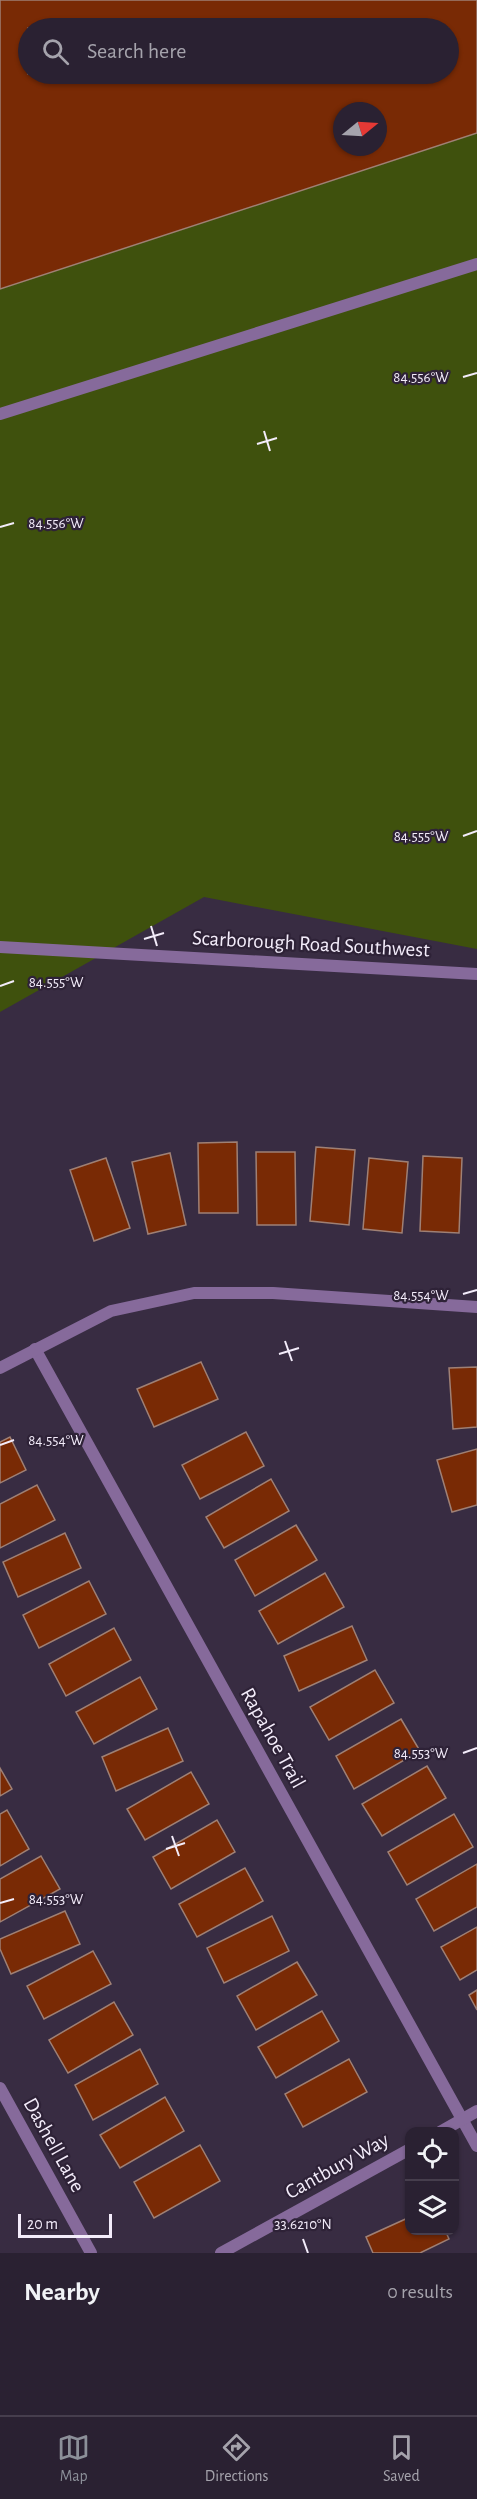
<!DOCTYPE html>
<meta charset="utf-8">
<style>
:root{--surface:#2a2132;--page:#32293a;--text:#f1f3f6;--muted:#a5a3ac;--line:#463e4d;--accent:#8c9099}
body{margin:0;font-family:"Alegreya Sans",sans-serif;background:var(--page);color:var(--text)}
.controls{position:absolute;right:18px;bottom:18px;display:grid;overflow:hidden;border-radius:12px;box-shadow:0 2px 4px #0004}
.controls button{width:54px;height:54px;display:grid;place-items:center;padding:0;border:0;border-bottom:2px solid var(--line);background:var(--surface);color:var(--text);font:30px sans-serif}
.compass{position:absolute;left:333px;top:102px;width:54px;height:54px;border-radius:50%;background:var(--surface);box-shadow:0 2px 4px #0004;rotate:72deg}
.scale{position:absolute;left:18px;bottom:15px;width:94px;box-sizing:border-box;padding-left:6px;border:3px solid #f3ecfa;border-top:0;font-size:16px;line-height:21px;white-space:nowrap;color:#f3ecfa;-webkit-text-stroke:4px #2e2237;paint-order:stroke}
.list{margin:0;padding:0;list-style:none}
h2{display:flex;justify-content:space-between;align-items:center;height:78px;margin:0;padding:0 24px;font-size:26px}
h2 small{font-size:20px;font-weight:400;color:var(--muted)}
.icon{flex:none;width:33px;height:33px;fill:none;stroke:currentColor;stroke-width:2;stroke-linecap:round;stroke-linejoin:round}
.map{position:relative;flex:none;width:477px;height:2253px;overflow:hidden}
.search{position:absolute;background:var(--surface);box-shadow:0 2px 4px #0004;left:18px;right:18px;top:18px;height:66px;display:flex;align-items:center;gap:15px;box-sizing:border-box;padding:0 21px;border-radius:33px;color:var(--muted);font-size:22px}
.sheet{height:162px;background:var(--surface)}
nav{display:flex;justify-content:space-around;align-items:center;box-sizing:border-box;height:84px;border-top:2px solid var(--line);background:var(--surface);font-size:16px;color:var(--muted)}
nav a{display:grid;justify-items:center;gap:3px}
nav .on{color:var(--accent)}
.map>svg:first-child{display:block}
</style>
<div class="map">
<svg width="477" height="2253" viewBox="0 0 477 2253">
<rect width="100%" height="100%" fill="#382c42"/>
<path fill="#3f510d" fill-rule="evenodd" d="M0,0h477v949l-273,-52 -204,115zM28,28h420v46h-420zM342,111h36v36h-36z"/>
<g fill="#792a05" stroke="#9f8075" stroke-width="1.5" fill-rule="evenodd">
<path d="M0,0h477v133l-477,156zM28,28h420v46h-420zM342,111h36v36h-36z"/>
<polygon points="237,1142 238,1213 199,1213 198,1143"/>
<polygon points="316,1147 355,1150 349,1225 310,1221"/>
<polygon points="256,1152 295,1152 296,1225 257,1225"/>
<polygon points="170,1153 186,1225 148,1234 132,1162"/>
<polygon points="423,1156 462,1158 459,1233 420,1231"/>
<polygon points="106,1158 130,1228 94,1241 70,1170"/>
<polygon points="369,1158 408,1162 402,1233 363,1229"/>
<polygon points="201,1362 218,1399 154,1427 137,1389"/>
<polygon points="477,1367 477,1427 453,1429 449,1368"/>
<polygon points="246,1432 264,1466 200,1499 182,1465"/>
<polygon points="10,1437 26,1470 0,1483 0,1442"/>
<polygon points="477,1449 477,1505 452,1512 437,1460"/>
<polygon points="271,1479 289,1511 224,1548 206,1517"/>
<polygon points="37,1485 55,1520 0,1548 0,1504"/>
<polygon points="296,1525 317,1560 255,1596 235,1560"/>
<polygon points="65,1533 81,1568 18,1597 3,1562"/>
<polygon points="325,1573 344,1607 278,1644 259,1611"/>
<polygon points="89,1581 106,1614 39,1648 23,1615"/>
<polygon points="352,1626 367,1660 299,1691 284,1656"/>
<polygon points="114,1628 131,1660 66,1696 49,1664"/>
<polygon points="375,1670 394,1703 329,1740 310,1707"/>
<polygon points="140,1677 157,1709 94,1744 76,1712"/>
<polygon points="401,1719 420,1751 354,1789 336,1756"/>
<polygon points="168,1728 183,1761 116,1791 102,1757"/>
<polygon points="427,1766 446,1798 382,1836 362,1804"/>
<polygon points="0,1768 12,1789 0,1796"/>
<polygon points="191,1772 209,1804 145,1840 127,1809"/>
<polygon points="7,1810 29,1849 0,1866 0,1814"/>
<polygon points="454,1814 473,1847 407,1885 388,1852"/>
<polygon points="217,1820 235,1852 171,1889 153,1857"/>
<polygon points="41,1856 60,1889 0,1922 0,1879"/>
<polygon points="477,1864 477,1907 434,1931 416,1899"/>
<polygon points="245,1868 263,1901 197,1937 179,1904"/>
<polygon points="65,1911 80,1944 11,1974 0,1949 0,1939"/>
<polygon points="272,1916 289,1951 224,1983 207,1948"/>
<polygon points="477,1927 477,1970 460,1980 441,1947"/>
<polygon points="93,1951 111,1984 44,2019 27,1986"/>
<polygon points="297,1962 317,1995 256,2030 237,1996"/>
<polygon points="477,1990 477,2010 469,1995"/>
<polygon points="114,2002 133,2035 68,2073 49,2040"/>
<polygon points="322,2011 339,2041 276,2078 258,2047"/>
<polygon points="140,2049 158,2084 93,2120 75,2085"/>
<polygon points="349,2059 367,2092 303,2127 285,2094"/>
<polygon points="165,2097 184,2131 120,2168 100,2135"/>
<polygon points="200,2145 220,2181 154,2218 134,2182"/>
<polygon points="410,2217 410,2230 445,2230 449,2239 420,2253 373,2253 366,2237"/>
</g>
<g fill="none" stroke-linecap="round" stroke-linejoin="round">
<polyline stroke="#866a9b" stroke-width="12" points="0,414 477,264"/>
<g stroke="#866a9b" stroke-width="12">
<polyline points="0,947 477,974"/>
<polyline points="35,1349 477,2146"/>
<polyline points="0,1368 111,1311 194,1293 273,1293 477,1307"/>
<polyline points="0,2088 91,2253"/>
<polyline points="440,2132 477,2111"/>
<polyline points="221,2253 410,2149"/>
</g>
</g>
<path fill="none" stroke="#f3ecfa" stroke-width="2" d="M463,377l14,-4M264,431l6,20M257,444l20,-6M0,527l14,-4M463,836l14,-5M151,926l6,20M144,939l20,-6M0,986l14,-5M463,1294l14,-4M285,1341l7,20M279,1354l20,-6M0,1445l14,-5M463,1753l14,-5M172,1836l7,20M166,1849l19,-6M0,1903l14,-4M303,2239l5,14"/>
<g text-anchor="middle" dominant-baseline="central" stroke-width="4.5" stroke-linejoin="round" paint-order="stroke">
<g font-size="21" fill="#f3ecfa" stroke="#2e2237">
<text transform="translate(311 944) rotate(3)">Scarborough Road Southwest</text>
<text transform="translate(273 1738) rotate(61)">Rapahoe Trail</text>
<text transform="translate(54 2145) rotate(61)">Dashell Lane</text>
<text transform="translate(337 2166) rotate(-29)">Cantbury Way</text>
</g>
</g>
<g font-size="15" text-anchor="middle" fill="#f3ecfa" stroke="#2e2237" stroke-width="4.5" stroke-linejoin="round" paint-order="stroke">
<text x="421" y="382">84.556°W</text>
<text x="56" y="528">84.556°W</text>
<text x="421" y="841">84.555°W</text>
<text x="56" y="987">84.555°W</text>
<text x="421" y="1300">84.554°W</text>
<text x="56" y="1445">84.554°W</text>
<text x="421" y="1758">84.553°W</text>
<text x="56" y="1904">84.553°W</text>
<text x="303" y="2229">33.6210°N</text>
</g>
</svg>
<div class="controls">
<button><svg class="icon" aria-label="locate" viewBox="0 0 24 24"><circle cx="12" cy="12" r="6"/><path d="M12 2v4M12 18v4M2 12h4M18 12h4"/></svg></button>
<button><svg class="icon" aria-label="layers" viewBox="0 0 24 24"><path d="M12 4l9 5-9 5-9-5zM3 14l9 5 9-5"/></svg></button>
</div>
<svg class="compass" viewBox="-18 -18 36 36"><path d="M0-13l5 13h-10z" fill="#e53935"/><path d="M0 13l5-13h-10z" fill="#a5a3ac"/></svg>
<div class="scale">20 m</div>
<div class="search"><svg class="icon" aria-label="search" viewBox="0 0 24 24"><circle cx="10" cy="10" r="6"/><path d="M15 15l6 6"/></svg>Search here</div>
</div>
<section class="sheet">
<h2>Nearby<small>0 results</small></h2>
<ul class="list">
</ul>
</section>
<nav>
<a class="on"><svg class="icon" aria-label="map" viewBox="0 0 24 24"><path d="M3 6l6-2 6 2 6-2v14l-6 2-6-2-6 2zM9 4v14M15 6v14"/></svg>Map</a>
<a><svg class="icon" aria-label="directions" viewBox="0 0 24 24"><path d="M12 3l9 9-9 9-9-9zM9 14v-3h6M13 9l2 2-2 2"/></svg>Directions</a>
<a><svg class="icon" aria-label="saved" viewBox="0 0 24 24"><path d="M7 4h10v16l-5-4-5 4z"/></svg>Saved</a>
</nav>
